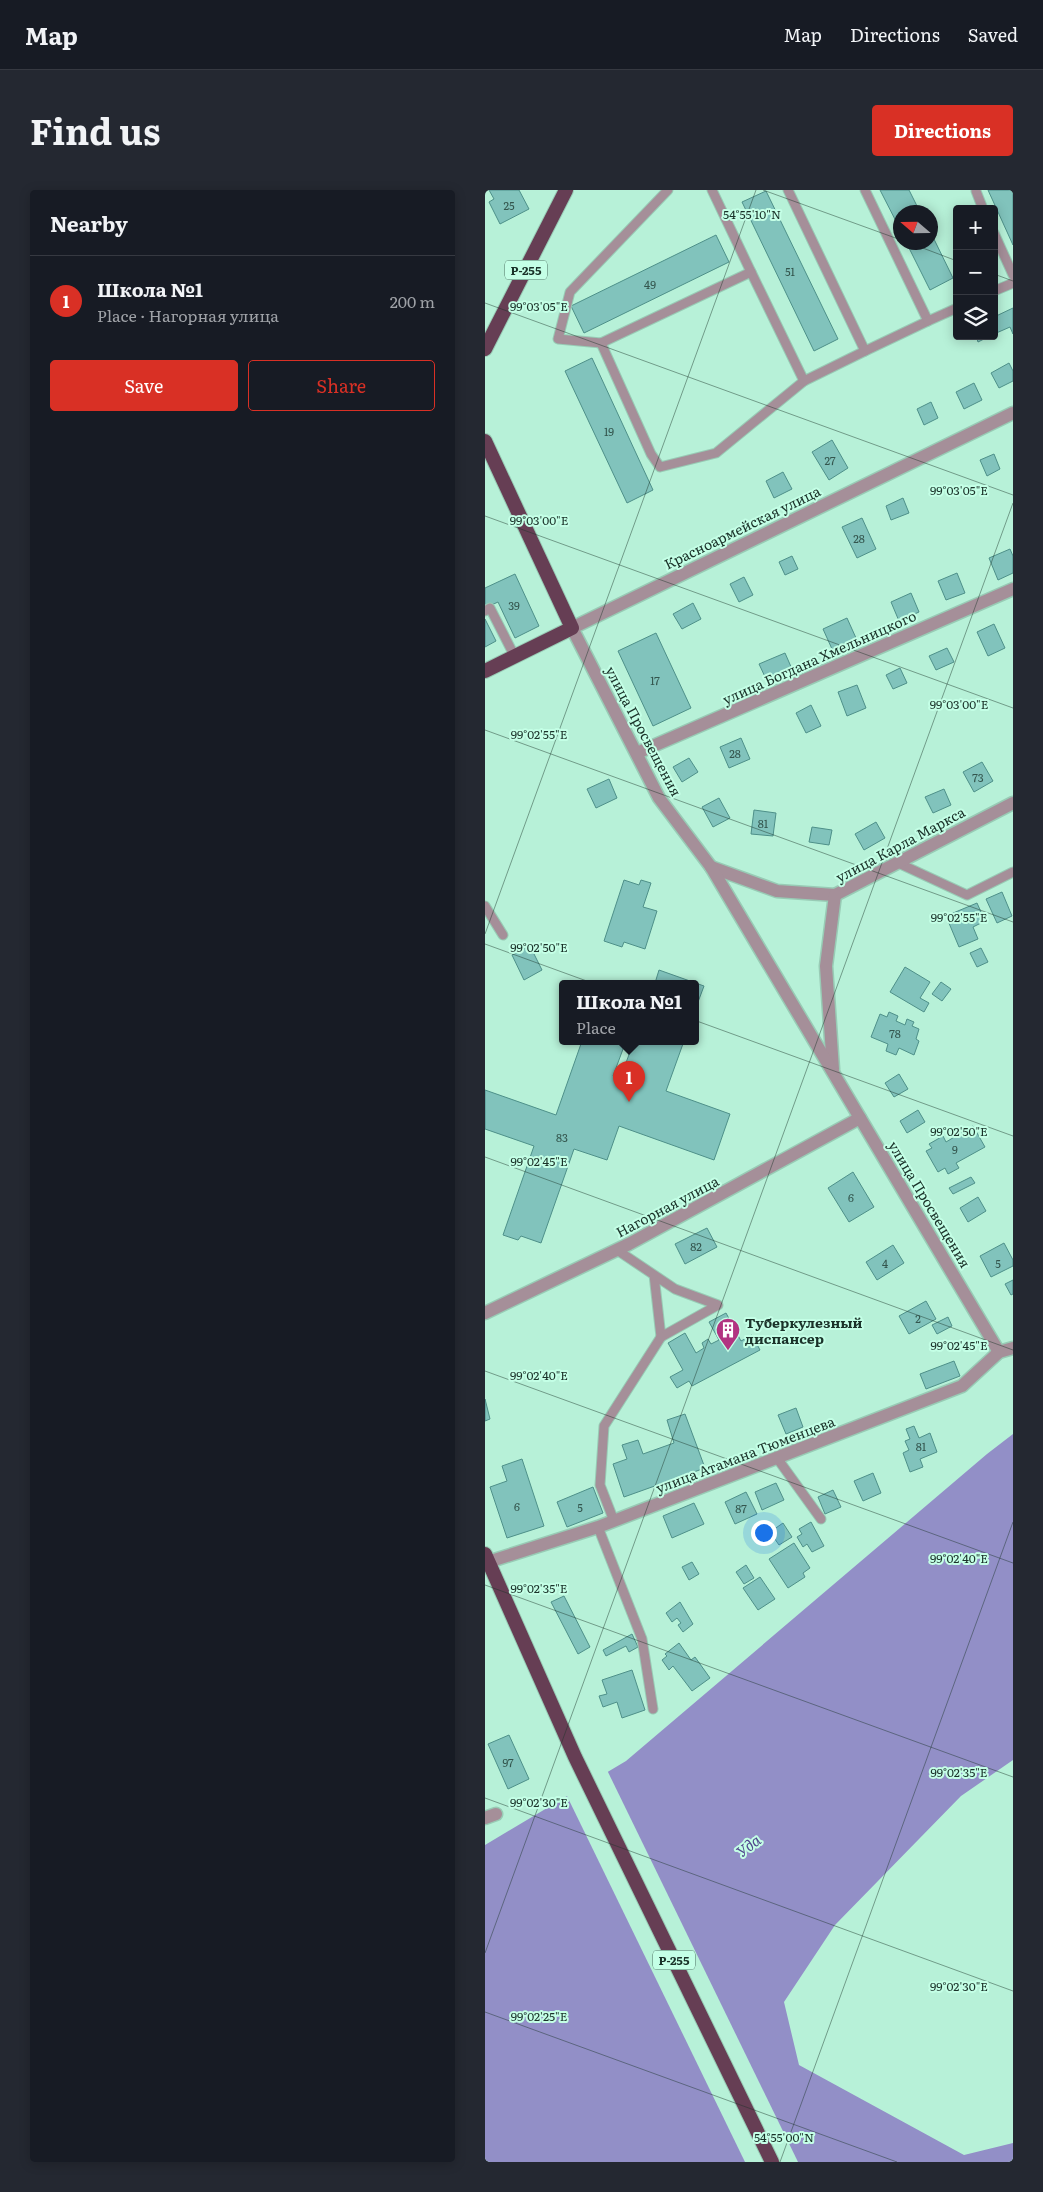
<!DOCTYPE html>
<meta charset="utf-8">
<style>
:root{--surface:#171b24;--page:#242831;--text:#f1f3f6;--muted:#9ea1a6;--line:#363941;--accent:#d93025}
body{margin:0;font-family:Literata,serif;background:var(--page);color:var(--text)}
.controls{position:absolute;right:15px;top:15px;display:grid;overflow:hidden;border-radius:5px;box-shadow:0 2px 12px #0003}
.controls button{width:45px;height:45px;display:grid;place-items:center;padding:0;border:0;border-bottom:1px solid var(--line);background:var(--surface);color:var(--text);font:25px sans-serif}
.compass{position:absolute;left:408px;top:15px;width:45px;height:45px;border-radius:50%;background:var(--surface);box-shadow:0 2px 12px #0003;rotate:290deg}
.you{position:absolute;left:278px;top:1342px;width:18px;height:18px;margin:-12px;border:4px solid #fff;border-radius:50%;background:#1a73e8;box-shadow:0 0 0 8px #1a73e833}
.badge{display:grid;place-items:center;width:32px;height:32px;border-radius:50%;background:var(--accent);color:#fff;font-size:16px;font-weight:700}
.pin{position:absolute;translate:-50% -41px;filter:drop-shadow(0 1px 2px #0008)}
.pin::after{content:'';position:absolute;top:26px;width:18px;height:15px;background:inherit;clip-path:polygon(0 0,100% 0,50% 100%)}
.popup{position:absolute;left:74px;top:790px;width:140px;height:65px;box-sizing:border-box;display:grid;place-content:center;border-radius:5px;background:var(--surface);filter:drop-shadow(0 1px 4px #0005);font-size:16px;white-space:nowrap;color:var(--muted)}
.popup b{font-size:19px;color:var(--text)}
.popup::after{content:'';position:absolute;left:50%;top:100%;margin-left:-10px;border:10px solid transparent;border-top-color:var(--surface)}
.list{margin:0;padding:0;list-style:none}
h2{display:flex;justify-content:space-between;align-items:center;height:65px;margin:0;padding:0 20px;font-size:21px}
h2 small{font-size:16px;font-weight:400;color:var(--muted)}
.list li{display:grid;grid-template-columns:32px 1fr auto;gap:15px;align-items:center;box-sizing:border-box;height:90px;padding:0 20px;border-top:1px solid var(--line)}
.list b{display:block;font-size:19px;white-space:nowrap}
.list p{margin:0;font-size:16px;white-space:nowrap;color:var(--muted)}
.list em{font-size:16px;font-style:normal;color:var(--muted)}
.actions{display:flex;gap:10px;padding:15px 20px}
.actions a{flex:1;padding:11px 0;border:1px solid var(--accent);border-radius:5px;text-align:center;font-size:18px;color:var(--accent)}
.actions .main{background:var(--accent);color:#fff}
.icon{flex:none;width:28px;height:28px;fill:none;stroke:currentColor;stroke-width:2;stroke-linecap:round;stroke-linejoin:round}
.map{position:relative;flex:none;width:528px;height:1972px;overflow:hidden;border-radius:5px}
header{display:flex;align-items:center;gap:30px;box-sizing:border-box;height:70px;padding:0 25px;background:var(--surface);border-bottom:1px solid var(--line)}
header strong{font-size:24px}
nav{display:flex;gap:28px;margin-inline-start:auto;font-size:18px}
.intro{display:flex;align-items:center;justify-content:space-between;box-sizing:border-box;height:120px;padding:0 30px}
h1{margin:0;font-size:35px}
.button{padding:12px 22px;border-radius:5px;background:var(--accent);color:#fff;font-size:18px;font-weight:700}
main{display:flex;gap:30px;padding:0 30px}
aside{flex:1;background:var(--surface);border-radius:5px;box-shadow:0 2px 12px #0003}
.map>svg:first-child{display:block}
</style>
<header>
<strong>Map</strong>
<nav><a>Map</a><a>Directions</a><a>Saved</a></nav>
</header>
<div class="intro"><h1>Find us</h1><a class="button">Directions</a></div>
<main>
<aside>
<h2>Nearby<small></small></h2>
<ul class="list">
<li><span class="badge">1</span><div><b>Школа №1</b><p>Place · Нагорная улица</p></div><em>200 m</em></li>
</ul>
<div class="actions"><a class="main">Save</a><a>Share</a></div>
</aside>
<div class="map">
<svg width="528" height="1972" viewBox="0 0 528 1972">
<rect width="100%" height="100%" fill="#b7f1d8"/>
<polygon fill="#928fc7" points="528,1244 528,1570 476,1606 350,1735 299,1812 314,1875 479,1965 528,1953 528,1972 0,1972 0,1655 141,1571 502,1264"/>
<polygon fill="#b7f1d8" points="122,1580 313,1972 260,1972 81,1604"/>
<g fill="#81c3bc" stroke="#4e9089">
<polygon points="4,0 34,0 44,19 15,34 4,12 9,9"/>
<polygon points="395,0 424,0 435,22 416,22 416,41"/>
<polygon points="503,0 528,0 528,55"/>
<polygon points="281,1 353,149 329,161 257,12"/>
<polygon points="446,43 468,88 445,100 421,52 446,52"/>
<polygon points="231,45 244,72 99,143 86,116"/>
<polygon points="528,118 528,144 525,137 509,144 509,127"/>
<polygon points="491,146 505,146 493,152"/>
<polygon points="107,168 168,300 142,313 80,181"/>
<polygon points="524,173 528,181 528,191 514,198 506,183"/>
<polygon points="489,193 497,210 479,219 471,202"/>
<polygon points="446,212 453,228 439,235 432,219"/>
<polygon points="347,250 363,278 344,290 327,262"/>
<polygon points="509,264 515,279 502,286 495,270"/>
<polygon points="298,282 307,299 289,308 281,291"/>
<polygon points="418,308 424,323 406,330 401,316"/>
<polygon points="377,328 391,359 372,368 357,337"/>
<polygon points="525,359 528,366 528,383 513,390 504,368"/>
<polygon points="307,366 313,379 300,385 294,372"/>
<polygon points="472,383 480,403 461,410 453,391"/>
<polygon points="30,384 54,436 30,448 13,412 0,418 0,398"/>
<polygon points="259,387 268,405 254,412 245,394"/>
<polygon points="426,403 434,422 414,431 406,412"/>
<polygon points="208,413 216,429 197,439 188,424"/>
<polygon points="362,428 371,448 347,459 338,439"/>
<polygon points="0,429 11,451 0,457"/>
<polygon points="509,434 520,458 503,466 492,442"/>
<polygon points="171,443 206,518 168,536 133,461"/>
<polygon points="462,458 469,472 451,480 444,466"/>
<polygon points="300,463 307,479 282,491 274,474"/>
<polygon points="415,478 422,493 408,499 401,485"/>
<polygon points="372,495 381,518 362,526 353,502"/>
<polygon points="326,515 336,536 321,543 311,523"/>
<polygon points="256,548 265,569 244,578 235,557"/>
<polygon points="204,568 213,582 197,592 188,577"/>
<polygon points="497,572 508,591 489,602 478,582"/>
<polygon points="124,589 132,608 111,618 102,599"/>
<polygon points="459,599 466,615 448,623 440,607"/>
<polygon points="234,608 245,628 228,637 217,617"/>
<polygon points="269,620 291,623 288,646 266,644"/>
<polygon points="391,632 400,648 379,660 370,644"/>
<polygon points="327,637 347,640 344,655 324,652"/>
<polygon points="139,690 154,695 156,690 166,693 158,717 172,721 160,759 139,752 137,757 119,751"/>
<polygon points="517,702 527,726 512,733 501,709"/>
<polygon points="492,713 500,731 488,737 493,749 474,757 461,726"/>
<polygon points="45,756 57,780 39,790 27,765"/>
<polygon points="496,758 503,772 492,777 485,763"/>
<polygon points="420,777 445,792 435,808 444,813 439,822 405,802"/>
<polygon points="174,780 219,796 210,820 210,793 170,793"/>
<polygon points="456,792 466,799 457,811 447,804"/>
<polygon points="404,822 413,826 411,831 420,835 422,829 429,832 427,836 434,839 431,849 434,851 429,865 414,858 411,865 401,861 403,854 386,847 395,824 402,827"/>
<polygon points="97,851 141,851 128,886 135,889 149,851 199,851 181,901 245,924 229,970 134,936 122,970 89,959 56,1053 36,1046 33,1050 18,1045 49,956 0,939 0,900 71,925"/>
<polygon points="414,884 423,899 409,907 400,893"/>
<polygon points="433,920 440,932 422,943 415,931"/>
<polygon points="488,936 500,957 471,973 474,978 463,984 460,978 453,982 441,961 447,958 444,954 458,946 461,952"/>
<polygon points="368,982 389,1017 364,1032 343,998"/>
<polygon points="486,987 490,993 468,1004 464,998"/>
<polygon points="493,1007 501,1021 483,1032 475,1018"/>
<polygon points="222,1038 232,1057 200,1074 190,1054"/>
<polygon points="519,1053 528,1070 528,1076 506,1087 495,1066"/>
<polygon points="408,1055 419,1073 392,1090 381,1072"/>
<polygon points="528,1090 528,1104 526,1105 520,1094"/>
<polygon points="441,1111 451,1129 424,1144 414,1126"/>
<polygon points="241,1123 256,1151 267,1145 275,1160 207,1196 204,1191 192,1198 185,1187 198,1180 183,1153 200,1143 211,1163 219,1158 217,1153 223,1149 226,1154 234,1150 224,1132"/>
<polygon points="463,1127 467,1136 452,1144 447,1135"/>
<polygon points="469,1171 475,1186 441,1199 435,1184"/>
<polygon points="0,1209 5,1229 0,1231"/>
<polygon points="311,1218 318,1237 301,1244 293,1225"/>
<polygon points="200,1224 220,1278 139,1307 128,1274 142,1269 137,1255 153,1250 158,1264 189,1253 182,1230"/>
<polygon points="429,1236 434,1248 445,1243 452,1262 435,1269 438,1277 425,1282 418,1263 424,1260 420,1251 425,1249 421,1239"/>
<polygon points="37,1269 59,1336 22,1348 5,1297 22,1291 17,1276"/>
<polygon points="388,1283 396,1303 378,1311 369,1291"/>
<polygon points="291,1293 299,1310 277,1320 270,1302"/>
<polygon points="108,1297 118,1323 82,1337 72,1312"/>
<polygon points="348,1300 356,1317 340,1324 333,1307"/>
<polygon points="261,1302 272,1324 250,1334 240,1312"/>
<polygon points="209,1313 219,1334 187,1348 178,1326"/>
<polygon points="326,1332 339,1356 327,1362 322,1354 318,1357 312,1347 317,1344 314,1339"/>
<polygon points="298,1333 307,1347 294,1355 285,1342"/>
<polygon points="309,1353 325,1378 318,1383 320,1387 303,1398 284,1369"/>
<polygon points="207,1372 214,1384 204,1390 197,1377"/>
<polygon points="261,1375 269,1388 259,1394 251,1382"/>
<polygon points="275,1387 290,1409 273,1420 258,1398"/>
<polygon points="79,1406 105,1457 93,1464 66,1412"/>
<polygon points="195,1412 208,1434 198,1442 193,1435 196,1433 192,1428 187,1432 181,1423"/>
<polygon points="147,1444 153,1457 144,1462 141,1456 121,1466 118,1460"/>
<polygon points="194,1453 206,1470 210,1467 225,1488 207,1501 188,1476 184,1480 177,1470 182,1466 180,1464"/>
<polygon points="147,1480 160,1520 137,1528 132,1512 118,1517 114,1506 122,1504 117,1490"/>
<polygon points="24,1545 44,1589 23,1599 3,1554"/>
</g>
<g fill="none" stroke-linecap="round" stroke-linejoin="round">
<defs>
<g id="service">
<polyline points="227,0 266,82 116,153 166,264 175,277 231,263 319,191"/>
<polyline points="380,0 443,131 380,161"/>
<polyline points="491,1 498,19"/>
<polyline points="509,43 528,85"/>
<polyline points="266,82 319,191 380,161 303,0"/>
<polyline points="509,101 528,93"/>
<polyline points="443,131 472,118"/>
<polyline points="116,153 73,149 85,102 183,0"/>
<polyline points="0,421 5,418 30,467"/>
<polyline points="411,672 482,705 528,682"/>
<polyline points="0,716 18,745"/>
<polyline points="132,1060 190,1099 233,1115 176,1147 169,1085"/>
<polyline points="292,1268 336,1329"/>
<polyline points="129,1331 115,1295 119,1236 176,1147"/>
<polyline points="113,1337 157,1449 168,1519"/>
</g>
<g id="minor">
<polyline points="152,563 528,399"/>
<polyline points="226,677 292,701 350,705 528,613"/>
<polyline points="348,879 341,776 350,705"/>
<polyline points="0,1123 144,1054 375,928"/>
<polyline points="514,1162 226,677 174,608 87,438 528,223"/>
<polyline points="3,1372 113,1337 477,1196 514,1162 528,1158"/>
<polyline points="0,1628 11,1624"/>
</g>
<g id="trunk">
<polyline points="0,159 81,0"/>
<polyline points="0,251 87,438 0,481"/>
<polyline points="0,1364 90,1567 287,1972"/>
</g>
</defs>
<use href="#service" stroke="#98cbb5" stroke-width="11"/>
<use href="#minor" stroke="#98cbb5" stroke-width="15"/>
<use href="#trunk" stroke="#98cbb5" stroke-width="16"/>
<use href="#service" stroke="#a58f99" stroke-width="9"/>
<use href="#minor" stroke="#a58f99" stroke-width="12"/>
<use href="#trunk" stroke="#663e54" stroke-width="14"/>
</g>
<path fill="none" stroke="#1a3229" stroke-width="1" stroke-opacity="0.45" d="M278,0l138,50M422,52l50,19M509,84l19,7M0,113l528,192M0,326l528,192M0,540l528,192M0,744l271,-744M0,754l528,192M0,967l528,193M0,1181l528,192M0,1395l528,192M0,1608l528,193M0,1763l528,-1450M0,1822l412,150M295,1972l233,-640"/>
<defs>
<symbol id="building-pin" viewBox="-11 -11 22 30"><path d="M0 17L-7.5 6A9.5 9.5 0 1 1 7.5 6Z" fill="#b23381" stroke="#c4ffe6"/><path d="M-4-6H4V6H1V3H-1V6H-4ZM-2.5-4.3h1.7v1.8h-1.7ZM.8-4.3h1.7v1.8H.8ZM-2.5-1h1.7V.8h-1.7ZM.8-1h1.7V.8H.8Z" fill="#fff"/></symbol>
</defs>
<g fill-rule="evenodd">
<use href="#building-pin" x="229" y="1126" width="28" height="38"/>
</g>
<g text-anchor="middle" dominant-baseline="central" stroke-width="4" stroke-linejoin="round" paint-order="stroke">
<g font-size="11" fill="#34564e">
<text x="24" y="15">25</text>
<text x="305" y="81">51</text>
<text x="165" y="94">49</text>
<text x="124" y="241">19</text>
<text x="345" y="270">27</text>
<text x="374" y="348">28</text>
<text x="29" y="415">39</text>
<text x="170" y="490">17</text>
<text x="250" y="563">28</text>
<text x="493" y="587">73</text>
<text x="278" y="633">81</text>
<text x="410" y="843">78</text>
<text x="77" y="947">83</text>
<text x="470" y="959">9</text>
<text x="366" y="1007">6</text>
<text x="211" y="1056">82</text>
<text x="400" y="1073">4</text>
<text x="513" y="1073">5</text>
<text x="433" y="1128">2</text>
<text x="436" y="1256">81</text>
<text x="32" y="1316">6</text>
<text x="95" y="1317">5</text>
<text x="256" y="1318">87</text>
<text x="23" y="1572">97</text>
</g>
<g fill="#c4ffe6" stroke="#4d7062" stroke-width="1">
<rect x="20" y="70.5" width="42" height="19" rx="4"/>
<rect x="168" y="1760.5" width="42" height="19" rx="4"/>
</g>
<g font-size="12" font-weight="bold" fill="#1a3229">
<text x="41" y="80">Р-255</text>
<text x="189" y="1770">Р-255</text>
</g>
<g font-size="14" fill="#1a3229" stroke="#c4ffe6">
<text transform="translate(257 337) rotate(-26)">Красноармейская улица</text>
<text transform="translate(334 467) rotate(-24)">улица Богдана Хмельницкого</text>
<text transform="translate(159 541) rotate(62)">улица Просвещения</text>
<text transform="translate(415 654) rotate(-28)">улица Карла Маркса</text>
<text transform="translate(445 1014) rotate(59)">улица Просвещения</text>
<text transform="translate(182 1016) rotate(-28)">Нагорная улица</text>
<text transform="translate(260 1264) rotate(-21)">улица Атамана Тюменцева</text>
</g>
<g font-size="14" font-weight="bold" fill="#1a3229" stroke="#c4ffe6" text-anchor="start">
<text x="260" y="1132">Туберкулезный<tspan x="260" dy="16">диспансер</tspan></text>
</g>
<g font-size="15" font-style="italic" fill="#50468c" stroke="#c4ffe6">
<text transform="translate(263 1655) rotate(-37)">Уда</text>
</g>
</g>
<g font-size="12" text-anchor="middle" fill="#1a3229" stroke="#c4ffe6" stroke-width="4" stroke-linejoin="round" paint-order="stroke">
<text x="267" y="29">54°55'10"N</text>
<text x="54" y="121">99°03'05"E</text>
<text x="474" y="305">99°03'05"E</text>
<text x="54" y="335">99°03'00"E</text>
<text x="474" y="519">99°03'00"E</text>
<text x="54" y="549">99°02'55"E</text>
<text x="474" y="732">99°02'55"E</text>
<text x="54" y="762">99°02'50"E</text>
<text x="474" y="946">99°02'50"E</text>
<text x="54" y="976">99°02'45"E</text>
<text x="474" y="1160">99°02'45"E</text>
<text x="54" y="1190">99°02'40"E</text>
<text x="474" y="1373">99°02'40"E</text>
<text x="54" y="1403">99°02'35"E</text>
<text x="474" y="1587">99°02'35"E</text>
<text x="54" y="1617">99°02'30"E</text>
<text x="474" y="1801">99°02'30"E</text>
<text x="54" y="1831">99°02'25"E</text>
<text x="299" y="1952">54°55'00"N</text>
</g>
</svg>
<div class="controls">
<button>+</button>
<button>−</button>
<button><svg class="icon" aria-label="layers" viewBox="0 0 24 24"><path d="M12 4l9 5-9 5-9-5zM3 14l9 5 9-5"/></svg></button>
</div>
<svg class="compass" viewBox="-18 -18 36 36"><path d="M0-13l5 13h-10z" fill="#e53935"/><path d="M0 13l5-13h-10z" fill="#9ea1a6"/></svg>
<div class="you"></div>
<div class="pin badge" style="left:144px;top:912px">1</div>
<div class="popup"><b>Школа №1</b>Place</div>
</div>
</main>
